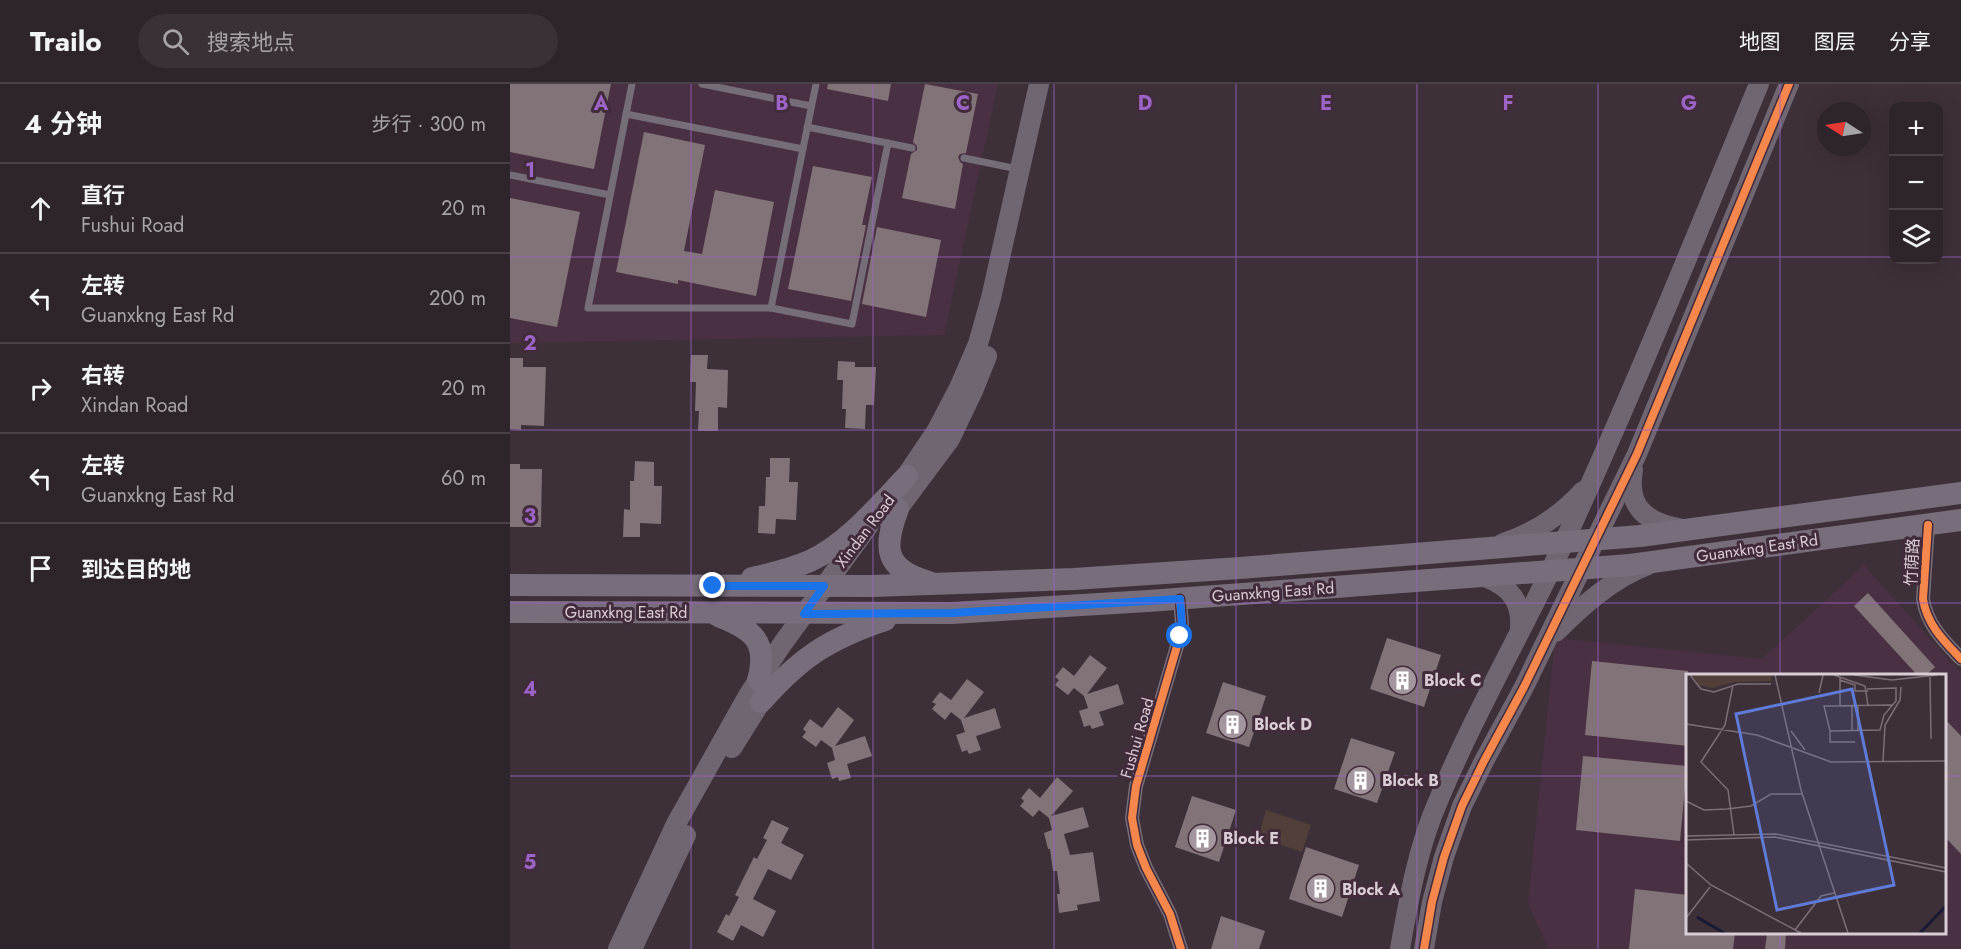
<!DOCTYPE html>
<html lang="zh">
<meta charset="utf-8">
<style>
:root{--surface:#2e242b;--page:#3a3037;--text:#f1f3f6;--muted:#a7a4a9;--line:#494147}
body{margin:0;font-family:Jost,"Noto Sans SC",sans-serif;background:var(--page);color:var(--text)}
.controls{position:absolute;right:18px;top:18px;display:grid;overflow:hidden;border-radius:12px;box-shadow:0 6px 24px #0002}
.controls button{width:54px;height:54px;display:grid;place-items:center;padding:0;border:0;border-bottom:2px solid var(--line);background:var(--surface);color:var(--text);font:30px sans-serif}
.compass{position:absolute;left:1307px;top:18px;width:54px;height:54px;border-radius:50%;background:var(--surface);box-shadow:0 6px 24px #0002;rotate:282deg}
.stop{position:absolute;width:18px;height:18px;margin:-14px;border:4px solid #1a73e8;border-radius:50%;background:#fff}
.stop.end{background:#1a73e8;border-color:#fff;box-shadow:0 2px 6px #0008}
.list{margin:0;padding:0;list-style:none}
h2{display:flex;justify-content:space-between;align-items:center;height:78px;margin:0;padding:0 24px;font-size:26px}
h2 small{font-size:20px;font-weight:400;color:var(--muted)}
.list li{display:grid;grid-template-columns:39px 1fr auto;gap:18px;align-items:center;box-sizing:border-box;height:90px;padding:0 24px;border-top:2px solid var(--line)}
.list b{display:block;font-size:22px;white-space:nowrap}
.list p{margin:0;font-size:20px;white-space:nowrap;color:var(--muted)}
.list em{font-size:20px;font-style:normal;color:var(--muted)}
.icon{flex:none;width:33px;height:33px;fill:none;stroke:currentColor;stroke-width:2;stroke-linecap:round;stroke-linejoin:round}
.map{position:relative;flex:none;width:1451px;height:865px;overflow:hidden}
header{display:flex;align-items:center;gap:36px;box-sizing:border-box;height:84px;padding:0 30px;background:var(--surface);border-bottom:2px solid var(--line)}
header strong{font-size:28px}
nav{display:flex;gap:33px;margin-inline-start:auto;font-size:21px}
.search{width:420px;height:54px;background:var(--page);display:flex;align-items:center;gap:15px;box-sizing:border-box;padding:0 21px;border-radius:33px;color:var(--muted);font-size:22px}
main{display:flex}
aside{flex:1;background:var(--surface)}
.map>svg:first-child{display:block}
</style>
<header>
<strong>Trailo</strong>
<div class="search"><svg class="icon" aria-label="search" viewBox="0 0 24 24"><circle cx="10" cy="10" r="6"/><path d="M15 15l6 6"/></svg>搜索地点</div>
<nav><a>地图</a><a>图层</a><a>分享</a></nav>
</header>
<main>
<aside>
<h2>4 分钟<small>步行 · 300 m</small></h2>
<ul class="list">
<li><svg class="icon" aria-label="ahead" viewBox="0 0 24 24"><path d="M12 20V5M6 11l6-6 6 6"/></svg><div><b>直行</b><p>Fushui Road</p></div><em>20 m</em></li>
<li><svg class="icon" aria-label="left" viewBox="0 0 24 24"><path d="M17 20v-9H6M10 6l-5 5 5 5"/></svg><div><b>左转</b><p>Guanxkng East Rd</p></div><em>200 m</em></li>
<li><svg class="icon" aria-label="right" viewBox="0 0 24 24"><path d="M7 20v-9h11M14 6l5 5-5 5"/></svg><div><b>右转</b><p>Xindan Road</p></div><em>20 m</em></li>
<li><svg class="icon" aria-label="left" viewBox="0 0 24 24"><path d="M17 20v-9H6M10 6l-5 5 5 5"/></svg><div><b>左转</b><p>Guanxkng East Rd</p></div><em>60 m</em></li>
<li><svg class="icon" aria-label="arrive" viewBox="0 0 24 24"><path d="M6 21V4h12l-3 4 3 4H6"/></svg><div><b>到达目的地</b></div></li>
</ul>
</aside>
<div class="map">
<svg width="1451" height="865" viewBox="0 0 1451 865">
<rect width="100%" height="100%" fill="#3d3039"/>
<g fill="#4a3043" fill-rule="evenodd">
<polygon points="0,0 488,0 434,251 0,259"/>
<path d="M1354,481l97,108v276h-413l-20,-45 27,-266 207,21zM1178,592h256v256h-256z"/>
</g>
<polygon fill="#533f39" points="756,726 801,741 792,768 748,753"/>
<g fill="#817378">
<polygon points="0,0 101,0 84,85 0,68"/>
<polygon points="318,0 381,0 378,17 317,5"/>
<polygon points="415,0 468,10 456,69 450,70 448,73 450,78 453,80 445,125 392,114 401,70 407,66 407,62 403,58"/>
<polygon points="134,48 195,61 174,167 192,170 205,106 264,118 246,212 168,196 168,200 106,188"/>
<polygon points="303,82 362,93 352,141 356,141 341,217 278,205"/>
<polygon points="0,114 70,128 47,243 0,234"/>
<polygon points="367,143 431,156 416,233 352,220"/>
<polygon points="181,271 198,271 197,285 218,286 217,324 208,323 208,347 188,347 189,327 185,327 186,298 180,298"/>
<polygon points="0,274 13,274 13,283 36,283 34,342 11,341 11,346 0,345"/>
<polygon points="328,277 345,278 345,283 366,283 364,321 356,321 355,345 335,344 336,325 332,325 333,296 327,296"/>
<polygon points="260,374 280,374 279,398 288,398 286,436 266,435 265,450 248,449 249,422 255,422 256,393 260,393"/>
<polygon points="125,377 144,378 144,402 152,402 151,440 130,439 130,453 113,453 114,425 120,426 120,397 124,397"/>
<polygon points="0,380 10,380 10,385 32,385 31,443 0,443"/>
<polygon points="1358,509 1425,583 1415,592 1408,592 1344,522"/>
<polygon points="877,554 931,571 914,623 860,605"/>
<polygon points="580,571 597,584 577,610 608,600 614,620 589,628 594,641 582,645 580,641 574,643 569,627 578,624 574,612 564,604 558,611 545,601 549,596 545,593 553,583 564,592"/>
<polygon points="1082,577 1178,587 1178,662 1075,651"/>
<polygon points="457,595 474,608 454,634 485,624 491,644 466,652 471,666 459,670 457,666 452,668 446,651 455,648 451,636 441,628 435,636 422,625 426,620 422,618 430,608 441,616"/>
<polygon points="713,598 756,612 739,663 696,649"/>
<polygon points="328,623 344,636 325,662 355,652 362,672 337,680 341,694 329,697 328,693 322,695 317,679 325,676 322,664 311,656 306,663 292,653 296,648 293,645 300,635 312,644"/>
<polygon points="1434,634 1451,652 1451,770 1434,752"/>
<polygon points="841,654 885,668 867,719 824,705"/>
<polygon points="1073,672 1177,682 1170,757 1066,746"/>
<polygon points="547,693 563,707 541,732 573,723 579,743 554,750 560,771 583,768 590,817 567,821 568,826 549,829 547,810 550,810 547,787 543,787 540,765 538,765 534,749 542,746 539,734 529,726 523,733 510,722 514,717 511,714 519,704 530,714"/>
<polygon points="682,712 726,726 709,778 665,763"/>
<polygon points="262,736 279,744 271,759 294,771 281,796 258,785 243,815 266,827 253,853 231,841 223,857 207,848 216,830 219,832 229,813 225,811 244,773 247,775 257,756 253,754"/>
<polygon points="796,763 849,781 832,833 779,815"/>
<polygon points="1125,805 1178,811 1178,849 1225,849 1223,865 1119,865"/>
<polygon points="711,832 755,847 749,865 701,865"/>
<polygon points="1257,849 1276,849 1275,865 1255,865"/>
</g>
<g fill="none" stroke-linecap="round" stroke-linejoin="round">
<g stroke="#756e79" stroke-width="7">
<polyline points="122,0 78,224 261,224 306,0"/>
<polyline points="192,0 301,22"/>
<polyline points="116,30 293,65"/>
<polyline points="297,43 402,64"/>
<polyline points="454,74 508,85"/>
<polyline points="0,91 100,111"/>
<polyline points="261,224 342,240 378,59"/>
</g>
<g stroke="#756e79" stroke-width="14">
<path d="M1418,441l-5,74c4,26 21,42 38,60"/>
<polyline points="670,515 672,539 670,552 626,702 622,734 627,761 636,784 660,830 671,865"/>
</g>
<g stroke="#706672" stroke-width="20">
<path d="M1123,386c-7,39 15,53 50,59"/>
<polyline points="388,404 427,346 449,304 468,260 481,214 529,0"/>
<polyline points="379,437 440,355 463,307 477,272"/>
<path d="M993,459c32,-10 58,-28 80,-52"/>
<path d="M975,493c25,10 37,24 35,51"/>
<path d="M1046,548c27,-27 56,-53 92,-67"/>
<polyline points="222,664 259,605"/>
<polyline points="108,865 166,740 239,610 273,559 359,441"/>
<polyline points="122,865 176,751"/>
<path d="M890,865c9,-51 18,-103 39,-150 37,-89 86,-172 126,-259 69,-150 131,-304 194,-456"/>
<polyline points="914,865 922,818 934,773 952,722 974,677 1014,603 1127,370 1279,0"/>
</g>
<g stroke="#786d7a" stroke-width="22">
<path d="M388,425c-15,39 -14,60 31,73"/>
<path d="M242,494c19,-4 39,-9 58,-17 38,-18 68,-55 97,-85"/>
<polyline points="0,501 363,502 564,495 730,484 1130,452 1451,409"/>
<polyline points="0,528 442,529 638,517 1120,481 1451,436"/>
<path d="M208,532c34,13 51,25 40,64"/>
<path d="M251,618c39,-44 67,-63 124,-82"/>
</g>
<defs>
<g id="cycleway">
<path d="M1418,441l-5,74c4,26 21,42 38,60"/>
<polyline points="670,515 672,539 670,552 626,702 622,734 627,761 636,784 660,830 671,865"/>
<polyline points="914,865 922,818 934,773 952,722 974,677 1014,603 1127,370 1279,0"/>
</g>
</defs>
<use href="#cycleway" stroke="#422b3b" stroke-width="11"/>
<use href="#cycleway" stroke="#f5874c" stroke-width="8"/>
</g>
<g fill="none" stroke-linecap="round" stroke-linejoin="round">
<polyline stroke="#1a73e8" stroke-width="8" points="203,502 314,502 294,530 442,529 670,515 672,539 670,552"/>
</g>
<path fill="none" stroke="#9d64c7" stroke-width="1.5" stroke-opacity="0.55" d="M181,0v865M363,0v865M544,0v865M726,0v865M907,0v865M1088,0v865M1270,0v592M0,173h1384M1428,173h23M0,346h1451M0,519h1451M0,692h1178M1434,692h17M1270,848v17"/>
<defs>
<symbol id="building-disc" viewBox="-11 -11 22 22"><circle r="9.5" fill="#a4969f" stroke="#422b3b"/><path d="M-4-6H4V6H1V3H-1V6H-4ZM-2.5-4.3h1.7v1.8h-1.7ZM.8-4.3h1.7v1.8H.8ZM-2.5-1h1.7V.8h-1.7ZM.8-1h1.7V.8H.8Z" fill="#fff"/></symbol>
</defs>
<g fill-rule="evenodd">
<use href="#building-disc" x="876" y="580" width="33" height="33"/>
<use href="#building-disc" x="706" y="624" width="33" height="33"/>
<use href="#building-disc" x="834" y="680" width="33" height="33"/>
<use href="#building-disc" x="676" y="738" width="33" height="33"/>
<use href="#building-disc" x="794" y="788" width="33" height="33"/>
</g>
<g text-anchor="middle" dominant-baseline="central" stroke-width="6" stroke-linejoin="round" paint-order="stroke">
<g font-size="16" fill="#dbcdd6" stroke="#422b3b">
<text transform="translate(355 447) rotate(-53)">Xindan Road</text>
<text transform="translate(1247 464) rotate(-8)">Guanxkng East Rd</text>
<text transform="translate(1402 478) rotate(-87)">竹荫路</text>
<text transform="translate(763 508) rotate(-4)">Guanxkng East Rd</text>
<text x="116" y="528">Guanxkng East Rd</text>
<text transform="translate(627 654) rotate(-74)">Fushui Road</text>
</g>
<g font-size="16" font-weight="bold" fill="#dbcdd6" stroke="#422b3b" text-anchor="start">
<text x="914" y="596">Block C</text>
<text x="744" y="640">Block D</text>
<text x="872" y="696">Block B</text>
<text x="713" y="754">Block E</text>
<text x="832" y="805">Block A</text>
</g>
</g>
<g transform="translate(1176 590)">
<rect width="260" height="260" fill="#3d3039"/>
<path d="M6,1h79l1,6 -37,1 -23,6 -13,-3z" fill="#533f39"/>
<path fill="none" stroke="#191a34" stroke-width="3" d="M11,243l27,16M234,259l26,-27"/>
<path fill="none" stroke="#7c6f78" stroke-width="1.5" d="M4,1l11,14 13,3 24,-8h33M89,1l26,115 47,143M148,1l31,11 3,20M168,1l38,5 45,-5M244,3l1,62M154,4v28M154,6l15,5v6h13M47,11l-8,40 -24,37 27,28 6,45M181,15l29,-1v13l-12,14 -4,15 -50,1 -6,-25 68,-1M133,19l4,-18M166,32v25M172,32v25M0,50l71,11 74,27 115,-1M105,57l14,19M144,57v11h25M197,87l2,-36 15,-25 1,-13M0,127l18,9 23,-1 24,-3 20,-12h31M0,162l90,-2 170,34M0,166l89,-3 171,35M0,189l25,22 90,48M0,244l24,-31M109,256l26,-34 13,-3"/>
<path fill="#607ad7" fill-opacity="0.15" stroke="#607ad7" stroke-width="3" d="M166,15l42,196 -117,25 -41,-196z"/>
<rect width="260" height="260" fill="none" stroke="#dbcdd6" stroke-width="3"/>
</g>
<g font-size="20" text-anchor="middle" font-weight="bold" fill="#9d64c7" stroke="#422b3b" stroke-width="6" stroke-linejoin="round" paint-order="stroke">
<text x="91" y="26">A</text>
<text x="272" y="26">B</text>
<text x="453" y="26">C</text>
<text x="635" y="26">D</text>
<text x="816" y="26">E</text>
<text x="998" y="26">F</text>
<text x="1179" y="26">G</text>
<text x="20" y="93">1</text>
<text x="20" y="266">2</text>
<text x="20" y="439">3</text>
<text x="20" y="612">4</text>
<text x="20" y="785">5</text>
</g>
</svg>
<div class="controls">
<button>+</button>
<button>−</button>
<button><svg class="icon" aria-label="layers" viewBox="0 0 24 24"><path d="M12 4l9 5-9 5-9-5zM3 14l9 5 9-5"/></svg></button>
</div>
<svg class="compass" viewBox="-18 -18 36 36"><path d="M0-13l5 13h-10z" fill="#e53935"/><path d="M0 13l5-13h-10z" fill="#a7a4a9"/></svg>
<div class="stop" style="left:670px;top:552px"></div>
<div class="stop end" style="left:203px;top:502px"></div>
</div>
</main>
